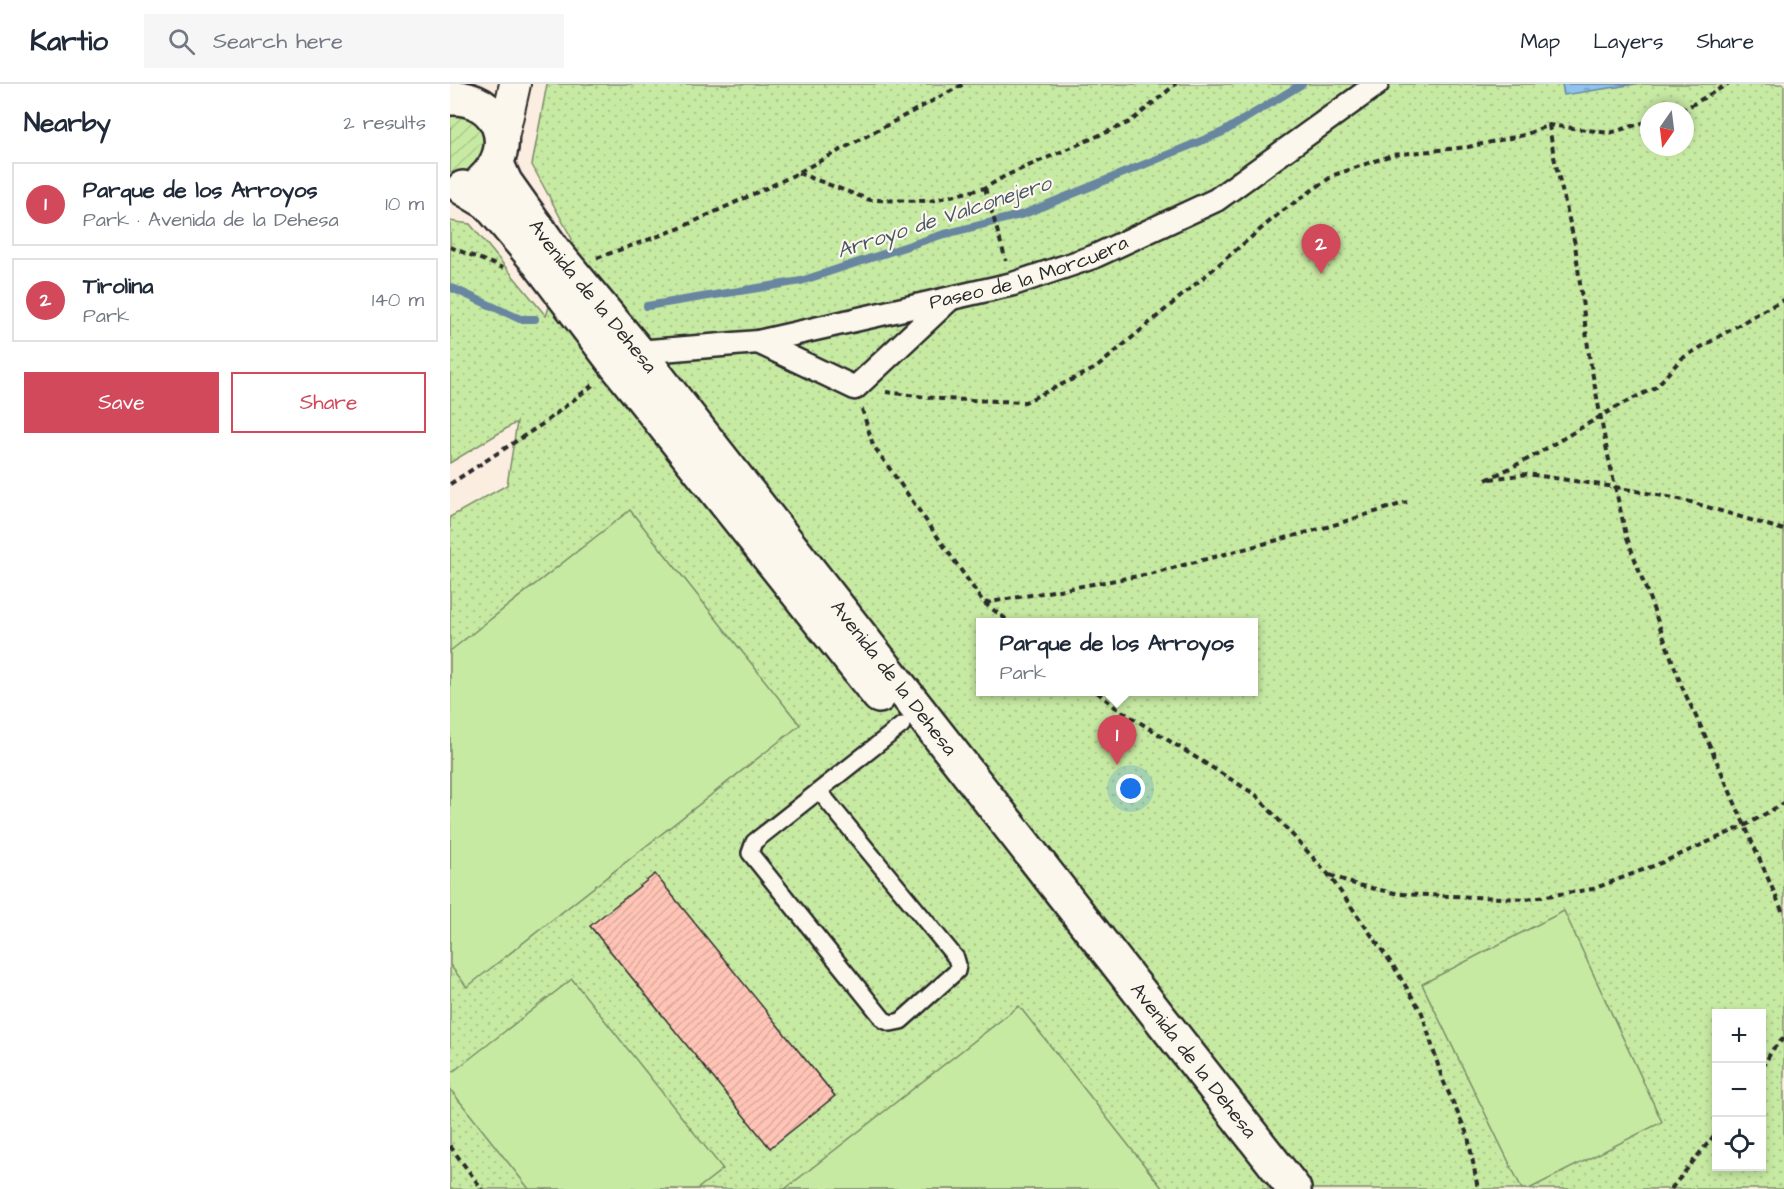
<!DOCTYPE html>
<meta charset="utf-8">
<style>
:root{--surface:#fff;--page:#f6f6f7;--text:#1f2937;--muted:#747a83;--line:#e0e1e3;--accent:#d1495b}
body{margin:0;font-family:"Architects Daughter",sans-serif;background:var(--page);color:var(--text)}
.controls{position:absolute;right:18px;bottom:18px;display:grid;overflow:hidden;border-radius:0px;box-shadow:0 3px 9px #0003}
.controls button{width:54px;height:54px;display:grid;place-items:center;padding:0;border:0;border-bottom:2px solid var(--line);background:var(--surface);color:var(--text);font:30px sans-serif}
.compass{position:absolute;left:1190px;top:18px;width:54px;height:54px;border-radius:50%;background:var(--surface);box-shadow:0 3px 9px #0003;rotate:194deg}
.you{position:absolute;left:681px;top:705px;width:21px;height:21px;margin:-15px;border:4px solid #fff;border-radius:50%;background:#1a73e8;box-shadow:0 0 0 9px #1a73e833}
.badge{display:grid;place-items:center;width:39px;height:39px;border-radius:50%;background:var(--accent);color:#fff;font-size:20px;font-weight:700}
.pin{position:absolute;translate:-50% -50px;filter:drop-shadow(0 2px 3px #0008)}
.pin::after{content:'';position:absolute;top:32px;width:21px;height:18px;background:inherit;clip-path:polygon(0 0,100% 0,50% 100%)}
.popup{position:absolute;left:526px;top:534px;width:282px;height:78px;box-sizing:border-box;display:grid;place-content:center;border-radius:0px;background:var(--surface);filter:drop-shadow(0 2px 4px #0005);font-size:20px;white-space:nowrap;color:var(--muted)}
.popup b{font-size:22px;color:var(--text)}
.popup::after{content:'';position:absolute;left:50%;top:100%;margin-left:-12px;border:12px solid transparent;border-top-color:var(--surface)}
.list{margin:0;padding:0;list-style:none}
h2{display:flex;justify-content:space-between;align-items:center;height:78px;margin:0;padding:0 24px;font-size:26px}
h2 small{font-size:20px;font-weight:400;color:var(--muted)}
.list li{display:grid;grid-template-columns:39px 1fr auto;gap:18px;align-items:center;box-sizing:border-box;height:84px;margin:0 12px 12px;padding:0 12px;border:2px solid var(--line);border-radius:0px}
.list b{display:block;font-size:22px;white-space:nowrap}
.list p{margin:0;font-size:20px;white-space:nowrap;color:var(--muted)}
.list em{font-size:20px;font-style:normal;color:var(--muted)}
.actions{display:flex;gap:12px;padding:18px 24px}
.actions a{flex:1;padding:14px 0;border:2px solid var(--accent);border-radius:0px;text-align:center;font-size:21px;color:var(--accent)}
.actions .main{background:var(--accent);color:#fff}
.icon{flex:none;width:33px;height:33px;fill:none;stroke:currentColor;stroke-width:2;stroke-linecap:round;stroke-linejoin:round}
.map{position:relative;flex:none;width:1334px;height:1105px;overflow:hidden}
header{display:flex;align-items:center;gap:36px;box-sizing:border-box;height:84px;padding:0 30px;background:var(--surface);border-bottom:2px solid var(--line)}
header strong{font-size:28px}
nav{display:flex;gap:33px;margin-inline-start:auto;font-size:21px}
.search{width:420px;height:54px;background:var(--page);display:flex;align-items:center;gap:15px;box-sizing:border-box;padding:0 21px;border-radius:0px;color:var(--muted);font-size:22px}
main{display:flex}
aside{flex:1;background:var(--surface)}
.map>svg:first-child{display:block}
</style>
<header>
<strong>Kartio</strong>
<div class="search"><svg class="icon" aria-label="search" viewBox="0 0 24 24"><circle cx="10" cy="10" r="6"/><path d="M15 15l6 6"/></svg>Search here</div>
<nav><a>Map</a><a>Layers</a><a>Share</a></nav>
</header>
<main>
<aside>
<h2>Nearby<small>2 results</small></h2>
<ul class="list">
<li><span class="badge">1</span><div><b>Parque de los Arroyos</b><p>Park · Avenida de la Dehesa</p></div><em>10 m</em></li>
<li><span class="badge">2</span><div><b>Tirolina</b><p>Park</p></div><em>140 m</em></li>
</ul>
<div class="actions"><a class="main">Save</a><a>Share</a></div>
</aside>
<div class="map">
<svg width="1334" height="1105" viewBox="0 0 1334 1105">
<defs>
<pattern id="park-dots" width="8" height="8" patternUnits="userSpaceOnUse" patternTransform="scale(1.5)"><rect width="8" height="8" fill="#c7eaa3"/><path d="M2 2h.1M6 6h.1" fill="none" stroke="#abc98c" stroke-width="1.8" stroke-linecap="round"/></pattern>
<pattern id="garden-furrows" width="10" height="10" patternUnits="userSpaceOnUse" patternTransform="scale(1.5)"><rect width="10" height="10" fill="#c7eaa3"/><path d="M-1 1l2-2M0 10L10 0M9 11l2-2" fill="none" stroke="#abc98c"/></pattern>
<pattern id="water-ripples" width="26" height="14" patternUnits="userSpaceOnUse" patternTransform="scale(1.5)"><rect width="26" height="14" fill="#8fc2ec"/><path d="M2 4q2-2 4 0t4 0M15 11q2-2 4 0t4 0" fill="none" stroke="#759ebf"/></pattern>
<pattern id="building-hatch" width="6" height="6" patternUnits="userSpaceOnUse" patternTransform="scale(1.5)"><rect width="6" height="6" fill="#ffc4b6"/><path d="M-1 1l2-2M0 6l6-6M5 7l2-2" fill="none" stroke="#dba99d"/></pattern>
</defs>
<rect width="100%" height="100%" fill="#fcede1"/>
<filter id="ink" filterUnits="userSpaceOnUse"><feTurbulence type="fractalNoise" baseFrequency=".0167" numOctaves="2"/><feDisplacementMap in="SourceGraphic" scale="12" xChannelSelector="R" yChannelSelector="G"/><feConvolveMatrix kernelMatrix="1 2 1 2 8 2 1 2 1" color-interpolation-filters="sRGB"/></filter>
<g filter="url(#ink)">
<path fill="url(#park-dots)" stroke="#798a67" stroke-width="1.5" fill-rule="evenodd" d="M97,0h1237v1105h-1334v-672l57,-32 10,-63 -67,41v-242l20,3 76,92 26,-77 -40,-74zM1199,27h36v36h-36zM530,538h274v70h-274zM1266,930h46v152h-46z"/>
<path fill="url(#garden-furrows)" stroke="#798a67" stroke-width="1.5" d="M8,28c5,2 13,4 18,7 24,17 6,60 -26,53v-59z"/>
<g fill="#c7eaa3" stroke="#798a67" stroke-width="1.5">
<polygon points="180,426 350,641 17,903 0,881 0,567"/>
<polygon points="1114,827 1212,1038 1079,1105 1072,1105 972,900"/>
<polygon points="122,895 273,1085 247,1105 79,1105 0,1005 0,990"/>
<polygon points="569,922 713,1105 335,1105"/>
</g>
<polygon fill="url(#water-ripples)" stroke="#67869f" stroke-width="1.5" points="1112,0 1186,0 1114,11"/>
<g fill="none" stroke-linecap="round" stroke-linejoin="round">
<g stroke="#67869f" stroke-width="8">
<polyline points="0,203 70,235 85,235"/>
<polyline points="197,222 351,197 491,151 574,130 773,48 852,0"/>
</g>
</g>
<polygon fill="url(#building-hatch)" stroke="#2b2b2b" stroke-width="1.5" points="205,790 385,1012 320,1064 140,842"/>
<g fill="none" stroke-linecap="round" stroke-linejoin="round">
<defs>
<polyline id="service" points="369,707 506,874 508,881 507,887 451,937 441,939 434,936 300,769 304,758 452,641"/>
<g id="pedestrian">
<polyline points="308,258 405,304 500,215"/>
<path id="s1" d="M188,268l120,-10 255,-58 80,-27 123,-57 161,-116"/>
</g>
<polyline id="minor" points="52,58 65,0"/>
<g id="tertiary">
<path d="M0,14c49,-2 69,49 33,82"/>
<path id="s2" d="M47,80l8,18 49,69 84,101 656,837"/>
<polyline points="13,104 38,119 88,178 167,282 429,612"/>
</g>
</defs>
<use href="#service" stroke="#2b2b2b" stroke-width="20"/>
<use href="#pedestrian" stroke="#2b2b2b" stroke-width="27"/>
<use href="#minor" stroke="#2b2b2b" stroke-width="34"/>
<use href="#tertiary" stroke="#2b2b2b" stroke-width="38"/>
<g stroke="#2b2b2b" stroke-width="4" stroke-dasharray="6 4.5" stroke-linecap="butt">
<polyline points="1231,27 1278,0"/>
<polyline points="1099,41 1104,73 1125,160 1139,271 1157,367 1176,451 1232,603 1260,662 1334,831"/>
<polyline points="348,89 420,116 480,117 535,104 555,92 680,38 726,0"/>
<polyline points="535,104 556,177"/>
<polyline points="0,163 53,184"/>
<polyline points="147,174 228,145 338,94 514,0"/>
<polyline points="436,308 491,315 575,318 646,284 831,128 884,91 942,71 1018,63 1074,51 1099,41 1160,49 1199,37"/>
<polyline points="412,325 423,361 534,519 560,538"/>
<polyline points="1040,395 1077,390 1165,403 1234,416 1334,446"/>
<polyline points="1036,396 1080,374 1168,322 1206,303 1231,275 1314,226 1334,216"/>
<polyline points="0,400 94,339 144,300"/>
<polyline points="535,519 700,490 877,443 957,418"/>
<polyline points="647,608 665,623 806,711 878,790 944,883 972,929 992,994 1018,1052 1028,1105"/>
<polyline points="880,791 907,801 950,810 1076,815 1143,805 1211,779 1296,741 1334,719"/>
<polyline points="1312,984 1323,965 1334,954"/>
<polyline points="0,1062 32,1105"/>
<polyline points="1221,1105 1266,1049"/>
</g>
<use href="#service" stroke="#fbf7ec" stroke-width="15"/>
<use href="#pedestrian" stroke="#fbf7ec" stroke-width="22"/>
<use href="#minor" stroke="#fbf7ec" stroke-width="30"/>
<use href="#tertiary" stroke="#fbf7ec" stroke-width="33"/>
</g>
</g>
<g text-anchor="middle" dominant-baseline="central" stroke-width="4.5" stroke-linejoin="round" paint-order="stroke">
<g font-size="20" fill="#2b2b2b" stroke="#fbf7ec">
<text stroke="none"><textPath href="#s1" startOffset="400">Paseo de la Morcuera</textPath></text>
<text stroke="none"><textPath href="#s2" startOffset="164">Avenida de la Dehesa</textPath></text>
<text stroke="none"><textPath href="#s2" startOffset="650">Avenida de la Dehesa</textPath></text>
<text stroke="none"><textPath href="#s2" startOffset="1136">Avenida de la Dehesa</textPath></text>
</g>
<g font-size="21" font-style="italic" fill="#495865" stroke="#fbf7ec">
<text transform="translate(494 133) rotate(-18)">Arroyo de Valconejero</text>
</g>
</g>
</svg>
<div class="controls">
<button>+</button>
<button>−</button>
<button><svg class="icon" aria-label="locate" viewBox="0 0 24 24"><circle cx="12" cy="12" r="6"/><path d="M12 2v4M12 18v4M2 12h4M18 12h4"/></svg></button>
</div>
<svg class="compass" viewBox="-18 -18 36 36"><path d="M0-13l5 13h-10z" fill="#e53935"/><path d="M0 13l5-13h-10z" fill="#747a83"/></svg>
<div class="you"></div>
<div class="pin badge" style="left:667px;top:681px">1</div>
<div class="popup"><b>Parque de los Arroyos</b>Park</div>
<div class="pin badge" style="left:871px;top:190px">2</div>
</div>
</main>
